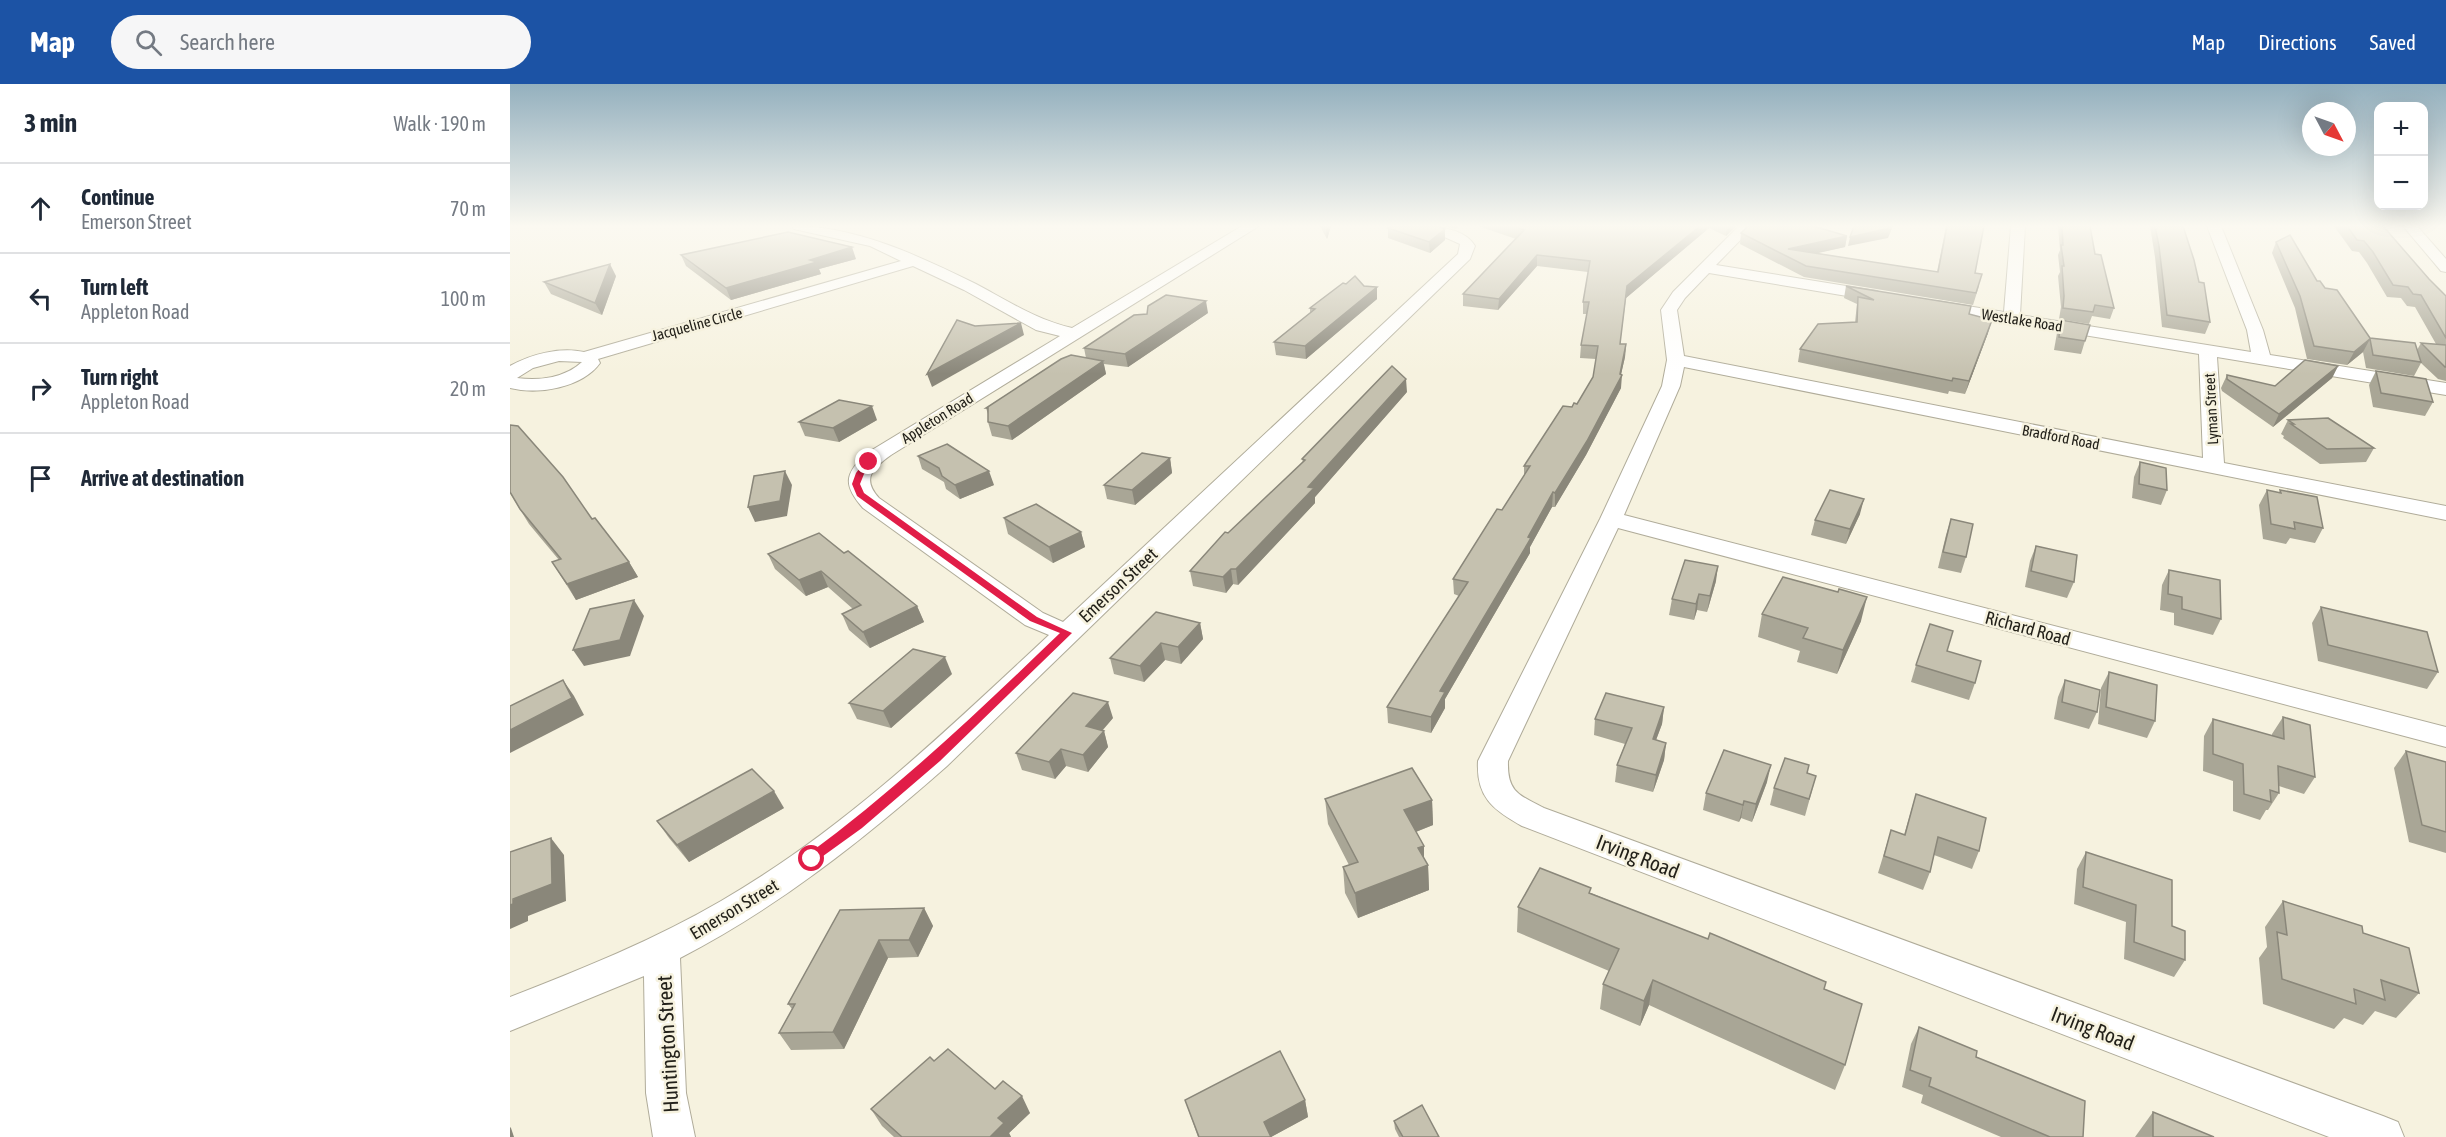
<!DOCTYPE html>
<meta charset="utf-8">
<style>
:root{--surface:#fff;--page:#f6f6f7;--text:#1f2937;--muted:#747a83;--line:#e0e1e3;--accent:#1c53a5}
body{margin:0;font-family:"Asap Condensed",sans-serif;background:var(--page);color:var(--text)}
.controls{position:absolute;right:18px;top:18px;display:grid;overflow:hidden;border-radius:12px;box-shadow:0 6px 24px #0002}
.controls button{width:54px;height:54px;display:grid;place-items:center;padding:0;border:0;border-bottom:2px solid var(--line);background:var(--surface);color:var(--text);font:30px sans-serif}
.compass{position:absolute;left:1792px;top:18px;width:54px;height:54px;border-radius:50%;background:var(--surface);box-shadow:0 6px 24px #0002;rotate:131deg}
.stop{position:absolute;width:18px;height:18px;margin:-14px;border:4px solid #e11d48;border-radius:50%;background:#fff}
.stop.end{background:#e11d48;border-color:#fff;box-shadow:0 2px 6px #0008}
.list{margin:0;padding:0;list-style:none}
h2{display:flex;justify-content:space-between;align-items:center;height:78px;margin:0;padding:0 24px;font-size:26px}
h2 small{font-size:20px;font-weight:400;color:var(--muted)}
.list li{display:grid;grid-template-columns:39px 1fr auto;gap:18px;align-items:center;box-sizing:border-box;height:90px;padding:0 24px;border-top:2px solid var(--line)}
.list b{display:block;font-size:22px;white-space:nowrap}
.list p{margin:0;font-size:20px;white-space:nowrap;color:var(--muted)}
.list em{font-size:20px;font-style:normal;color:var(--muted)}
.icon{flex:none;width:33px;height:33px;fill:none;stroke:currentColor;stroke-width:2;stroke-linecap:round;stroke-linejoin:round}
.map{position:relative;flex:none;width:1936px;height:1053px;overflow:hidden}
header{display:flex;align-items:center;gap:36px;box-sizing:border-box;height:84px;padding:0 30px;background:var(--accent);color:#fff}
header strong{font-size:28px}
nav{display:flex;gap:33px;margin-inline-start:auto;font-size:21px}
.search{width:420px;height:54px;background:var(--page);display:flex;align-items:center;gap:15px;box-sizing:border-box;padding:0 21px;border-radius:33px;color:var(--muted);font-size:22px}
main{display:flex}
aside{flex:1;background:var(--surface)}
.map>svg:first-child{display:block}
</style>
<header>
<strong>Map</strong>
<div class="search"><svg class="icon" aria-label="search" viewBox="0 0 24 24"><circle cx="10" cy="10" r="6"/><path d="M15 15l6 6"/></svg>Search here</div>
<nav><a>Map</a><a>Directions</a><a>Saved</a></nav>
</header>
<main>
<aside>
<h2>3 min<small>Walk · 190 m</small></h2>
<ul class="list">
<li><svg class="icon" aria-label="ahead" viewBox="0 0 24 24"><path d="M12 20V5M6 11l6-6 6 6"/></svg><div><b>Continue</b><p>Emerson Street</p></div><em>70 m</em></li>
<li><svg class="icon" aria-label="left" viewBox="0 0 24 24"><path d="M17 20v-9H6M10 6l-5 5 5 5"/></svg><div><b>Turn left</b><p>Appleton Road</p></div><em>100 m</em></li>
<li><svg class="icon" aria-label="right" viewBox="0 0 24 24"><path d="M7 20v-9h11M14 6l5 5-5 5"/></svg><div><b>Turn right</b><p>Appleton Road</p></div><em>20 m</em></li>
<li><svg class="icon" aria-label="arrive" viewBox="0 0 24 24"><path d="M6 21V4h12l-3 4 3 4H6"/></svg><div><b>Arrive at destination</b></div></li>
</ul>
</aside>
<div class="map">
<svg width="1936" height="1053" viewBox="0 0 1936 1053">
<rect width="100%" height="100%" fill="#f6f2df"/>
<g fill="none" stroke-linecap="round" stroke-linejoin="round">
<defs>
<g id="street">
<path d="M282,142c65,0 127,30 184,58 32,17 61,36 96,44l170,-102h17l-368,229c-18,13 -30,23 -12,43l164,115 20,9 395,-368 2,-10 -40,-18c19,0 45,3 55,20l-5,13 -523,507c-83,73 -168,141 -267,192l6,135 9,44h-42l-7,-44 -2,-117 -134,55v-34c72,-28 144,-57 211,-96 123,-71 225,-170 328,-266l-24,-10 -162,-117c-20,-23 -19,-34 4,-55l193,-117 -24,-6 -72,-40 -51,-24 -315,93 2,4c-18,25 -62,32 -90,25v-22c22,-12 49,-19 74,-14l317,-91 -31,-15 -76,-17zM49,277l23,1c-17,16 -43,19 -65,16l16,-10z"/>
<path d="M1229,142h15l-38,39 161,26 8,5 -8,5 -168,-28 -24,25 -8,12 7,46 519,102 -4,-104 -262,-43 -8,-5 8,-5 67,11 7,-86h14l-5,89 231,37 -4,-22 -40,-104h14l42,104 7,25 176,28v12l-229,-38 7,106 222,43v14l-762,-153 -4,19 -56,129 822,212v20l-828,-219 -110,233c-1,31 11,34 36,47l839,308 15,6 6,15h-75l-807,-311c-29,-16 -46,-29 -44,-65l122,-242 62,-133 5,-26 -6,-50 12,-18z"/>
<polygon points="1893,142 1907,142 1936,175 1936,188 1931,187"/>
</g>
</defs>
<use href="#street" stroke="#b0ac9a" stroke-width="2"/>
<use href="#street" fill="#fff" fill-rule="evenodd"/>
</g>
<g fill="#a9a696">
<polygon points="810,142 821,142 817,155"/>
<polygon points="933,142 949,142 946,145"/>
<polygon points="968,142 1226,142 1216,152 1199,144 1116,214 1110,260 1116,260 1115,273 1111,290 1111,304 1076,371 1045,423 1042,423 1020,463 1020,469 935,615 935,624 921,649 878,639 877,623 949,512 944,510 943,495 992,426 1014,392 1014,382 1062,323 1067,320 1083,293 1086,275 1070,274 1071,261 1077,230 1073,230 1073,218 1078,188 1027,182 988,226 953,222 953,210 1006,155"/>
<polygon points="1436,142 1474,142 1465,189 1469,202 1463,221 1294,193 1230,160 1231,149 1337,152 1335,163 1306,169 1427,188"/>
<polygon points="1548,142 1580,142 1585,170 1604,224 1600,235 1582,232 1579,240 1549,235 1551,223 1548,192 1550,188 1548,171 1550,166"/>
<polygon points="1640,142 1673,142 1700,238 1695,250 1652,243 1645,173"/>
<polygon points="1824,142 1873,142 1919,195 1936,212 1936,297 1928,295 1911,279 1904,292 1856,284 1853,268 1837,281 1797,275 1785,224 1762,169 1766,158 1815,204 1860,254 1907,266 1911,259 1926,260 1905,223 1897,222 1891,214 1877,213 1857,179 1849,168 1842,167"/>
<polygon points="878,144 935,145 935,156 920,169 878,154"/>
<polygon points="171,171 346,175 309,185 311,190 221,216 176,182"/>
<polygon points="106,192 92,231 41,210 34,198"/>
<polygon points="854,202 867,203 867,215 796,275 766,271 764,258 800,229 800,224"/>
<polygon points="1336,202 1459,230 1478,249 1455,310 1439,307 1438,310 1288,278 1290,265 1345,238 1347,220 1334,214"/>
<polygon points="698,229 618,283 594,280 596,290 502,356 482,352 478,338 478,330 476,324 576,274 574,264"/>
<polygon points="1551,236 1575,257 1571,270 1544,266 1547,249"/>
<polygon points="1828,282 1822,294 1763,343 1712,307 1711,304 1717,291 1765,302"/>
<polygon points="1866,287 1923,318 1915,332 1863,323 1859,301"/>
<polygon points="897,308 805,413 805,419 728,501 723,500 716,509 683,502 680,487 793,378 792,375"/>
<polygon points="367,336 329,358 295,352 289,338"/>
<polygon points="1778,336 1864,364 1856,378 1810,380 1773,354 1774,352 1771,350"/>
<polygon points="0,341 119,478 128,493 66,516 42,478 49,476 19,440 0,409"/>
<polygon points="408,372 484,401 450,415 436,405 434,398 412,385"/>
<polygon points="660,374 662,389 625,421 597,415 594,401"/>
<polygon points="1630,378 1657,406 1651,421 1622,414 1624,393"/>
<polygon points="1757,406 1769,409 1770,406 1813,444 1805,459 1780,454 1776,460 1753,455 1749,421"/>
<polygon points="1350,430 1336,460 1301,451 1305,436"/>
<polygon points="494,434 571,448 575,463 543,479 498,450"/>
<polygon points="1441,435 1456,473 1451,489 1428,484 1436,451"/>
<polygon points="1526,462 1564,498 1557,514 1515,503 1520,477"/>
<polygon points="334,469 407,522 414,538 360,564 339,546 332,530 343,525 318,503 296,512 265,485 258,470"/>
<polygon points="1659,486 1711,535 1703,551 1664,541 1664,529 1650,526 1652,501"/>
<polygon points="1206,497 1197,528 1187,526 1184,536 1159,531 1162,515"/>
<polygon points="1811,523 1928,588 1917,605 1808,577 1802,539"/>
<polygon points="1252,530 1351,537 1327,590 1287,578 1290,567 1248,553"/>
<polygon points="690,539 693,555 671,580 655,576 634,598 604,590 600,574"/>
<polygon points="1437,567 1465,599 1459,616 1401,598 1406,581"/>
<polygon points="1599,588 1645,637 1637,654 1588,640 1591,604"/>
<polygon points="442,590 381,644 347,635 339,619"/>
<polygon points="1555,596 1587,628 1579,645 1544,635 1548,613"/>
<polygon points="1154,623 1152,640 1146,656 1156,659 1154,676 1143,708 1105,698 1107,681 1115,660 1084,651 1085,635"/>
<polygon points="1773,633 1805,693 1794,710 1769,702 1769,709 1758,726 1756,726 1750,736 1723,727 1723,697 1693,687 1694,652 1703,635 1762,652 1762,650"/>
<polygon points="603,634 593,646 594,647 598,663 578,688 556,682 545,695 512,686 506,669"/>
<polygon points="1896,667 1936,678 1936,769 1899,758 1884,684"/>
<polygon points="1297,689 1306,692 1295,732 1260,721 1264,704"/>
<polygon points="1257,698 1242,738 1231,734 1229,738 1193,726 1196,709"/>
<polygon points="1406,710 1469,767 1462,785 1424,771 1420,788 1413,806 1368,789 1381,746 1394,751"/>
<polygon points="815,715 922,716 923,741 906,748 914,762 914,775 918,781 919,806 848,834 835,809 833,783 839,781 818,740"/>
<polygon points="274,724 179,778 159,754 147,737"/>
<polygon points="1576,768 1662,842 1675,876 1664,893 1614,875 1616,838 1564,820 1567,785"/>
<polygon points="1081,809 1314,905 1335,981 1325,1006 1139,921 1130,942 1090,925 1093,900 1099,887 1007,848 1008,823"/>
<polygon points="1773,817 1853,849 1909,909 1886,934 1865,927 1853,941 1834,934 1824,945 1753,920 1749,874 1757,863 1755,843"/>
<polygon points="414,824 423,842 408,873 378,874 334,965 281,966 269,949 282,925 278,920"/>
<polygon points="1409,943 1573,1053 1491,1053 1411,1019 1413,1011 1392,1003 1401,960"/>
<polygon points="424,977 485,1005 520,1029 499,1049 501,1053 384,1053 372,1042 361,1025"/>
<polygon points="675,1016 795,1016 798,1033 761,1053 688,1053"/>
<polygon points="1643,1028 1704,1053 1625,1053"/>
<polygon points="884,1037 929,1053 889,1053 885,1045"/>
</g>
<g fill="#8a877a">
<polygon points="817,142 821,142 817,155 816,144"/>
<polygon points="1190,142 1199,142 1199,144 1116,214 1117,202"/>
<polygon points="1217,142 1226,142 1216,152"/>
<polygon points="1381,142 1383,142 1378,154 1338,162 1340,153"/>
<polygon points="935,145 935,156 920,169 919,158"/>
<polygon points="1337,152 1335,163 1282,175 1278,165"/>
<polygon points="342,163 346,175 309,185 311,190 221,216 216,204 300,176"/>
<polygon points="1027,171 1027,182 988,226 989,215"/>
<polygon points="100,180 106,192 92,231 85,219"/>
<polygon points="867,203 867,215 796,275 795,262"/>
<polygon points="696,217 698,229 618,283 615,270"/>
<polygon points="1482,236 1478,249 1455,310 1459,297"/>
<polygon points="511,239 514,251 422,303 417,290"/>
<polygon points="1860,255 1853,268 1837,281 1844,268"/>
<polygon points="1116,260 1115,273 1110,295 1112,291 1111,304 1076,371 1045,423 1045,409 1110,290"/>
<polygon points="593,277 596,290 502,356 498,342"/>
<polygon points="1828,282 1822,294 1763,343 1769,330"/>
<polygon points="896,295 897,308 805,413 805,419 728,501 726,485 798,403"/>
<polygon points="362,322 367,336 329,358 323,344"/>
<polygon points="660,374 662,389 625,421 622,406"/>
<polygon points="275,387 282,401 277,432 245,438 238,423"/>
<polygon points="479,387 484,401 450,415 445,401"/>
<polygon points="1043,408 1042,423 1020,463 1020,469 935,615 935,624 921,649 921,633 930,607"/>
<polygon points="1354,415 1350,430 1336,460 1340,445"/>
<polygon points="571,448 575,463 543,479 539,463"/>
<polygon points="119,478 128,493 66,516 57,500"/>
<polygon points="1208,482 1206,497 1197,528 1200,512"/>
<polygon points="721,485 723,500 716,509 713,493"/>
<polygon points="311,487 318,503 296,512 289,496"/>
<polygon points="1189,510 1187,526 1184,536 1186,520"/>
<polygon points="1357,513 1351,537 1327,590 1333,566"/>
<polygon points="124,516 134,532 120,572 74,582 63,566"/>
<polygon points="407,522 414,538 360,564 353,548"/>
<polygon points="690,539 693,555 671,580 668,563"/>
<polygon points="651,559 655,576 634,598 630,582"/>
<polygon points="435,573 442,590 381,644 373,627"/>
<polygon points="53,596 64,612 74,631 0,669 0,646"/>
<polygon points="598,618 603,634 581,659 576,642"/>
<polygon points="1154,623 1152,640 1140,672 1143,655"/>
<polygon points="594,647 598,663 578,688 573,671"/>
<polygon points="1156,659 1154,676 1143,708 1146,691"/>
<polygon points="551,665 556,682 545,695 539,678"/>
<polygon points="1261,681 1257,698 1242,738 1246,720"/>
<polygon points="264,707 274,724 179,778 167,761"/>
<polygon points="922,716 923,741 895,752 894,726"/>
<polygon points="1234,717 1231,734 1229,738 1233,721"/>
<polygon points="41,754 54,771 56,817 18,832 18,837 0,845 0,821"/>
<polygon points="914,762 914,782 918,781 919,806 848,834 845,809 908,764"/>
<polygon points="414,824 423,842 408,873 399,856"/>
<polygon points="369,856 378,874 334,965 323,948"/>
<polygon points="1143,896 1139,921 1130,942 1134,917"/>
<polygon points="512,1012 520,1029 499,1049 501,1053 480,1053 488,1034"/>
<polygon points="795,1016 798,1033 761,1053 754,1038"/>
<polygon points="0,1043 1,1044 4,1053 0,1053"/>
</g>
<g fill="#c5c1af" stroke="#8a877a" stroke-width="1.5">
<polygon points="883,142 929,142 935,145 919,158 878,144"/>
<polygon points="1001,142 1190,142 1117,202 1110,260 1116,260 1110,290 1112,291 1077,357 1045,409 1043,408 1018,453 1021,454 930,607 935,608 921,633 877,623 958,498 943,495 987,425 992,426 1020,382 1014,382 1053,322 1062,323 1064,319 1067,320 1083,293 1088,262 1071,261 1079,218 1073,218 1080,177 1027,171 989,215 953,210 1014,146"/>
<polygon points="1238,142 1303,142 1337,152 1278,165 1428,188 1437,142 1474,142 1465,189 1472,190 1466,209 1296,182 1231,149"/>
<polygon points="1344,142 1381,142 1380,144 1340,153"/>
<polygon points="1552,142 1580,142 1585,170 1591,171 1604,224 1585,221 1583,228 1553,224 1554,212 1552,182 1554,182 1551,161 1553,161"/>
<polygon points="1645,142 1673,142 1684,176 1689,198 1694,199 1700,238 1657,231 1649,162"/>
<polygon points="1837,142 1873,142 1919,195 1936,212 1936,254 1911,211 1903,210 1898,203 1883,201 1863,168 1854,157 1847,156"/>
<polygon points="278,148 342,163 300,176 307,178 216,204 171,171"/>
<polygon points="1780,151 1807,197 1810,197 1815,204 1827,206 1860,254 1905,259 1911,278 1863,271 1860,255 1844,268 1804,262 1790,212 1766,158"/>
<polygon points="100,180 85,219 34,198"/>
<polygon points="845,192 854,202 867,203 795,262 764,258 805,225 800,224 833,199 836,200"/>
<polygon points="1336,202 1461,222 1459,230 1482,236 1459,297 1443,294 1442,297 1290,265 1308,240 1347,238 1348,213 1364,216"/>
<polygon points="656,211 696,217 615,270 574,264 624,231 637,230 638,222"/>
<polygon points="447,236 465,242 511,239 417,290"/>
<polygon points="1551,236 1580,241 1575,257 1549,253"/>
<polygon points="1911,259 1936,261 1936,283 1935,283"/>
<polygon points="561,271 593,277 498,342 478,338 478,324 476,324 551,275"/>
<polygon points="1795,276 1828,282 1769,330 1717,295 1717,291 1765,302"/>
<polygon points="882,282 896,295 798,403 804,404 726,485 721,485 713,493 680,487 715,448 718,449 795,376 792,375"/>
<polygon points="1866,287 1916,295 1923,318 1871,309"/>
<polygon points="329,316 362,322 323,344 289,338"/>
<polygon points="1818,334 1864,364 1817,365 1781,340 1784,340 1778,336"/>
<polygon points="0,341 8,342 53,393 82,435 85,434 119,478 57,500 42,478 51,475 10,425 0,408"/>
<polygon points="437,360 479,387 445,401 432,392 429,384 408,372"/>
<polygon points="632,369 660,374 622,406 594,401"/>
<polygon points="1630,378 1656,384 1657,406 1629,400"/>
<polygon points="275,387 270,417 238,423 244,392"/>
<polygon points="1320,406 1354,415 1340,445 1305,436"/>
<polygon points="1757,406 1771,409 1770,406 1807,413 1813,444 1784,438 1785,445 1761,440"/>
<polygon points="526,420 571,448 539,463 494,434"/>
<polygon points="1441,435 1463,440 1456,473 1433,468"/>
<polygon points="309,449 334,469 338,467 407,522 353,548 332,530 351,521 311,487 289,496 258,470"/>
<polygon points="1526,462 1567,471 1564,498 1521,487"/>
<polygon points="1175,476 1208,482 1200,512 1189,510 1186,520 1162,515"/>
<polygon points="1659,486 1710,496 1711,535 1672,525 1672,513 1658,510"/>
<polygon points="1273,493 1328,508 1329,505 1357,513 1333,566 1293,554 1298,544 1252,530"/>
<polygon points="124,516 110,556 63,566 80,525"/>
<polygon points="1811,523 1917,548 1928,588 1818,561"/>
<polygon points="646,528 690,539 668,563 651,559 630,582 600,574"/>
<polygon points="1420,540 1443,547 1437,567 1471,577 1465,599 1406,581"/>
<polygon points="403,565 435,573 373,627 339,619"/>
<polygon points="1599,588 1647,601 1645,637 1596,623"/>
<polygon points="53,596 62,614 0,646 0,622"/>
<polygon points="1555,596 1590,606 1587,628 1552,618"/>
<polygon points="563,609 598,618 576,642 594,647 573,671 551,665 539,678 506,669"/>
<polygon points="1096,609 1154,623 1143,655 1156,659 1146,691 1107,681 1122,644 1085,635"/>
<polygon points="1773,633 1800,641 1805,693 1768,682 1769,709 1760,706 1761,718 1734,710 1733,680 1703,670 1703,635 1774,655"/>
<polygon points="1214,666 1261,681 1246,720 1234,717 1233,721 1196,709"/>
<polygon points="1896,667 1936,678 1936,748 1912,741"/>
<polygon points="1275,674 1299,681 1297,689 1306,692 1299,715 1264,704"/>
<polygon points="902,684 922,716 894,726 914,762 908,764 918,781 845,809 833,783 848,778 815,715"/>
<polygon points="242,685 264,707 167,761 147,737"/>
<polygon points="1406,710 1476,734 1469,767 1428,753 1420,788 1374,772 1381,746 1395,751"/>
<polygon points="41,754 42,800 3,815 3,820 0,821 0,768"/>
<polygon points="1576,768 1662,796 1662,842 1675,847 1675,876 1624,858 1626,821 1573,803"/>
<polygon points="1030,784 1081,804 1079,809 1198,855 1200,849 1316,898 1314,905 1352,920 1335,981 1143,896 1134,917 1093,900 1109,865 1008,823"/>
<polygon points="1773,817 1852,842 1853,849 1899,864 1909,909 1871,896 1875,916 1844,905 1846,920 1772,895 1767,848 1777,851"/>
<polygon points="414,824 399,856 369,856 323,948 269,949 285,920 278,920 330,826"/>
<polygon points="1409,943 1467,967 1466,973 1575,1017 1573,1053 1540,1053 1419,1002 1421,994 1400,986"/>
<polygon points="438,965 485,1005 493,997 512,1012 488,1034 494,1039 480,1053 392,1053 361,1025 420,973 424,977"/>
<polygon points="770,967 795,1016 754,1038 761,1053 689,1053 675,1016"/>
<polygon points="912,1021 929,1053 893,1053 884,1037"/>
<polygon points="1643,1028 1704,1053 1643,1053"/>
</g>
<linearGradient id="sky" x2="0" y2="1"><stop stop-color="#94b0be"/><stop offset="0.49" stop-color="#fbf9f1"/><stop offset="1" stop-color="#fbf9f1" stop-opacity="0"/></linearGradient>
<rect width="1936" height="290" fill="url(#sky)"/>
<path fill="#e11d48" d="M356,376l7,2 -9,12 -4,10 4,9 173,124 35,16 -132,128 -78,67 -50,36 -5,-2 -2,-3 2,-4c91,-67 172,-144 253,-222l-30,-12 -173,-125 -5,-12 4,-11z"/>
<g text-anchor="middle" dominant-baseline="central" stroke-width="5" stroke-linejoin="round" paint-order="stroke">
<g font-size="15" fill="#23211a" stroke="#f6f2df">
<text transform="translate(1512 236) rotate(9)">Westlake Road</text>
<text transform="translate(187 240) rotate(-15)">Jacqueline Circle</text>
<text transform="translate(1701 325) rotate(-93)">Lyman Street</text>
<text transform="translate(427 334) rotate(-32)">Appleton Road</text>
<text transform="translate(1551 353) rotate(11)">Bradford Road</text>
</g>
<g font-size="18" fill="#23211a" stroke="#f6f2df">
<text transform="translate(608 501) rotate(-43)">Emerson Street</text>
<text transform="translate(1518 544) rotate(15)">Richard Road</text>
<text transform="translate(224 825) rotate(-31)">Emerson Street</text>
</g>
<g font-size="21" fill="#23211a" stroke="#f6f2df">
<text transform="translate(1128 772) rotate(21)">Irving Road</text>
<text transform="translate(1583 944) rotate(21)">Irving Road</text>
<text transform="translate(157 960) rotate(-93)">Huntington Street</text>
</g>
</g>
</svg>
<div class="controls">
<button>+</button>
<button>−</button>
</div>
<svg class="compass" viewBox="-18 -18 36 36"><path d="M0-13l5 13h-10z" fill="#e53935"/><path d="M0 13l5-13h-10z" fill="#747a83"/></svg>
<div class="stop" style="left:302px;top:775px"></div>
<div class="stop end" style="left:359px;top:378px"></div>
</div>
</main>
